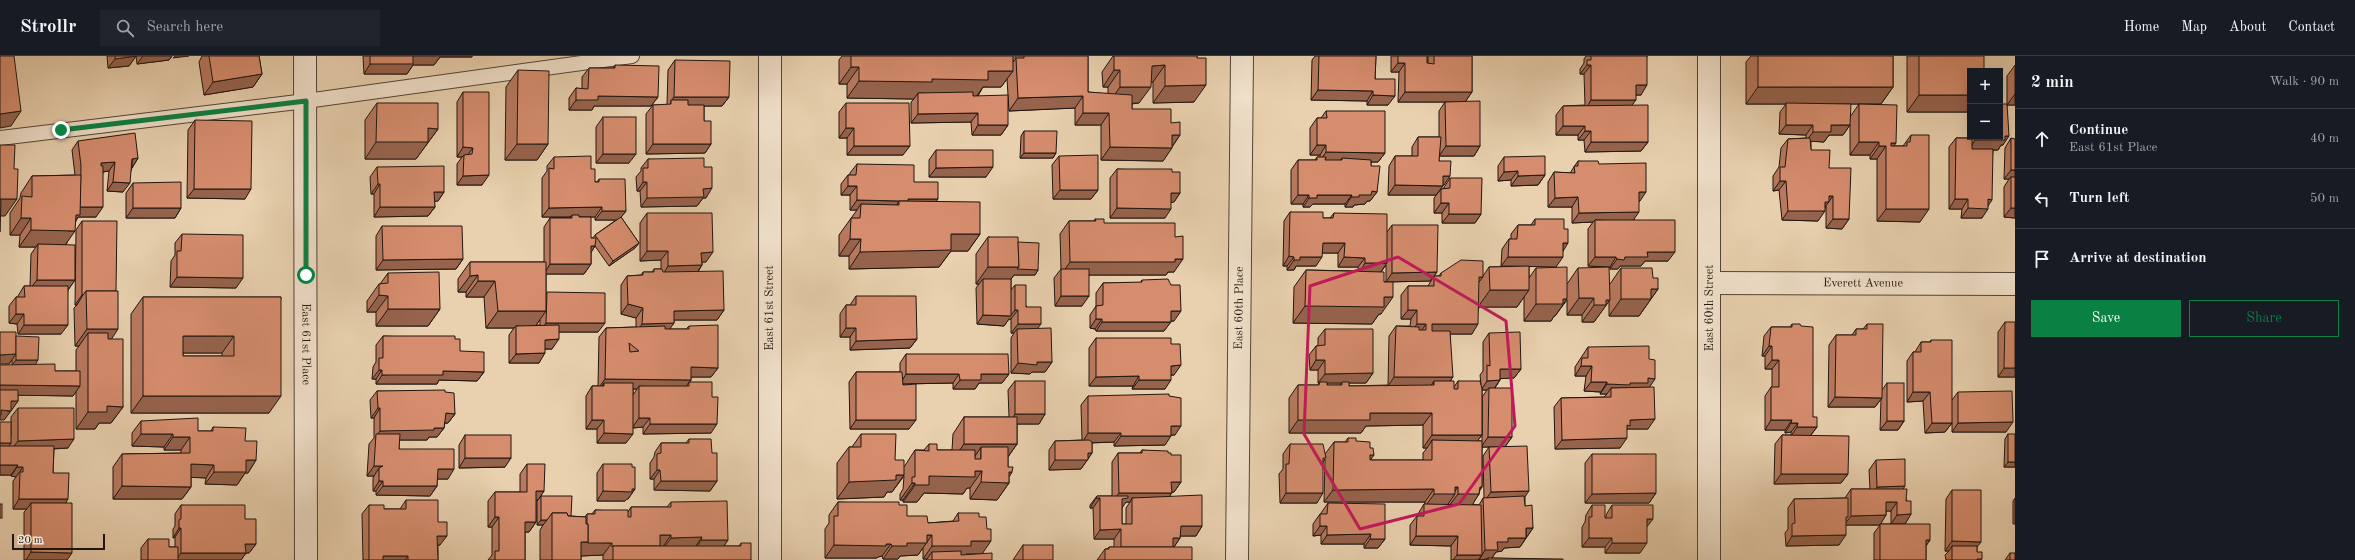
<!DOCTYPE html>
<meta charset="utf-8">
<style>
:root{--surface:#171b24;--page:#20242c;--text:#f1f3f6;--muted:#9ea1a6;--line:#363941;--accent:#0b8043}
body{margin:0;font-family:"Old Standard TT",serif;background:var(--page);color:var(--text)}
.controls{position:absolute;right:12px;top:12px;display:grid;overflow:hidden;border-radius:0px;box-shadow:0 4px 16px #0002}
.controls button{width:36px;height:36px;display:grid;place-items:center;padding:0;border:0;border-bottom:1px solid var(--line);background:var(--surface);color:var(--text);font:20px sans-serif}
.scale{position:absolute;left:12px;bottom:10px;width:93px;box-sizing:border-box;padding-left:4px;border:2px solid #211510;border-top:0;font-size:11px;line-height:14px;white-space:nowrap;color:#211510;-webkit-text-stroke:3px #f1e1cb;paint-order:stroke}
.stop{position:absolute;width:12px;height:12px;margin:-9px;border:3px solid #0b8043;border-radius:50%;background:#fff}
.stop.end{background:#0b8043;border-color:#fff;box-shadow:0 1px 4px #0008}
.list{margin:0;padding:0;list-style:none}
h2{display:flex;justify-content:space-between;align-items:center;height:52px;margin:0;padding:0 16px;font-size:17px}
h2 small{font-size:13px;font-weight:400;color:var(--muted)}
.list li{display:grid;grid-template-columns:26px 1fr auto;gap:12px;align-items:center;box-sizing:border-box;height:60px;padding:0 16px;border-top:1px solid var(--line)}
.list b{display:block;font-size:15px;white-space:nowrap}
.list p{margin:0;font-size:13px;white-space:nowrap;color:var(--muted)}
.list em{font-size:13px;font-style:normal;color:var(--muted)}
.actions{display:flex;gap:8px;padding:12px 16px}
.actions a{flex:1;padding:9px 0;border:1px solid var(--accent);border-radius:0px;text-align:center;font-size:14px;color:var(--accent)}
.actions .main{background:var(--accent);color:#fff}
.icon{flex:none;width:22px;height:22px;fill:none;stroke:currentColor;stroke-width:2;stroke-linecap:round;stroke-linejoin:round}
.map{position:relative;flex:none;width:2015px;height:504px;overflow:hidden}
header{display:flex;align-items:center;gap:24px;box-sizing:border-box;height:56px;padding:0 20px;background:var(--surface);border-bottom:1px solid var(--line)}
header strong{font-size:19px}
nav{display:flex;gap:22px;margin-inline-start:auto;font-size:14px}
.search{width:280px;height:36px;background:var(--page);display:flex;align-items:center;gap:10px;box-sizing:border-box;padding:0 14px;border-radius:0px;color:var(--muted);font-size:15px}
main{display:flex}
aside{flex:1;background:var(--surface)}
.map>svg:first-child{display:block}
</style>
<header>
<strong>Strollr</strong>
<div class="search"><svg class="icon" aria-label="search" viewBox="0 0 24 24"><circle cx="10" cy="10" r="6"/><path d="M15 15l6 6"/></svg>Search here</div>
<nav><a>Home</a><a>Map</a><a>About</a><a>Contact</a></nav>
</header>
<main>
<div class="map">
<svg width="2015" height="504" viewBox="0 0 2015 504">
<rect width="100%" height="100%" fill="#e9d1af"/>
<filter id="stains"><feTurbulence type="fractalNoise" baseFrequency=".005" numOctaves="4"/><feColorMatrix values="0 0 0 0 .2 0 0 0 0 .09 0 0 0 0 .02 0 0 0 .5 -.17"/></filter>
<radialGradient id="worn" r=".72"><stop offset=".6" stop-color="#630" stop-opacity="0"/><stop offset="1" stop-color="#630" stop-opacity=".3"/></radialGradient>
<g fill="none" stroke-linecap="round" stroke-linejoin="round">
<defs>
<polyline id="service" points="0,82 306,45 632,0"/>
<g id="minor">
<path id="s1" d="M305,0l1,504"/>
<polyline points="770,0 770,504"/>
<path id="s2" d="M1710,227l305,1"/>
<path id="s3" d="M1237,504l5,-504"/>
<polyline points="1709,504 1709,0"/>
</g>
</defs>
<use href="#service" stroke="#534438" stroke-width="16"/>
<use href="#minor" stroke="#534438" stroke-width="24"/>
<use href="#service" stroke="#f1e1cb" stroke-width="14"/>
<use href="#minor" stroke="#f1e1cb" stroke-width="22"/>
</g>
<g fill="#b8795f" stroke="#211510" fill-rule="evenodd">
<polygon points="107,0 172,0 169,4 137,8 136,0 129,10 108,12"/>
<polygon points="202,0 259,0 262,18 253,31 204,39 199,6"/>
<polygon points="363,0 472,0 472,1 440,1 434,9 413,9 407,18 364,18"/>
<polygon points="842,0 1013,0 1013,6 1015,4 1015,0 1088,0 1088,36 1108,38 1108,31 1103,31 1102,16 1113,0 1197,0 1194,46 1153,47 1153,26 1151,26 1139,47 1132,48 1132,53 1171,67 1180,79 1163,105 1101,104 1101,69 1075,69 1075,52 1009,55 1007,23 1001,31 983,31 978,40 1008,69 1001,79 972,79 971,66 911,67 911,46 914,43 847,42 847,28 839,28 839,4"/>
<polygon points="1315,0 1376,0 1375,23 1388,49 1367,49 1367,45 1311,44 1312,4"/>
<polygon points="1391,0 1427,0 1427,7 1428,7 1428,0 1472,0 1472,36 1465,46 1480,90 1474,100 1439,100 1439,105 1444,129 1443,129 1436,139 1388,139 1389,110 1395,100 1412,100 1412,91 1418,81 1439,81 1439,55 1445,46 1398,46 1399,16 1391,16"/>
<polygon points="1586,0 1647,0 1641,39 1636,39 1632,49 1648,86 1641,95 1585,96 1584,84 1578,84 1578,79 1556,79 1556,59 1563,50 1585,49 1584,18 1580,18 1580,13 1584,7 1584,3"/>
<polygon points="1751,0 1893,0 1893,31 1881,48 1835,48 1850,61 1859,48 1894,90 1903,90 1911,79 1920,166 1877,165 1877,103 1870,103 1870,99 1850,99 1850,69 1843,79 1829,79 1824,86 1811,85 1811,94 1829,112 1849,163 1842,173 1826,172 1826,150 1818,165 1782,164 1779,134 1773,135 1773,120 1779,111 1781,92 1788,83 1806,82 1806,79 1779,78 1780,56 1786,48 1746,48 1746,6"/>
<polygon points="1907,0 1984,0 1970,15 1970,56 1907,56"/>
<polygon points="675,4 729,41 722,50 704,50 704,65 711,88 705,97 646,98 646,58 653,49 667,49 668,14"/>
<polygon points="615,9 658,41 651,50 594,50 592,54 569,54 569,42 576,32 582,33 582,21 589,12 613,12"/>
<polygon points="2015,9 2015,49 2007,49 2003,89 2001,89 1998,94 1993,94 1988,150 1982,162 1961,162 1962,153 1949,153 1949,91 1956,82 1968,82 1968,80 1970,77 1970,81 2000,81 2007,48 2007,20"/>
<polygon points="518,14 548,88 537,104 505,104 506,31"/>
<polygon points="463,36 482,129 457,129 457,108 462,101 457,101 457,46"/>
<polygon points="377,47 438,73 416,103 365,103 365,64"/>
<polygon points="846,47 903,99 847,99 847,82 839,82 839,56"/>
<polygon points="1326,55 1385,97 1378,106 1371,106 1371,110 1377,136 1370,145 1367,145 1365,148 1354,149 1353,151 1345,151 1345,148 1313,148 1310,151 1303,151 1303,148 1291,148 1291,114 1298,104 1315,104 1317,101 1320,101 1320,99 1310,99 1310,72 1317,62 1321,62"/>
<polygon points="603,61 629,107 596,107 596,71"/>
<polygon points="195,64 245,143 187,142 188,74"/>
<polygon points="1024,75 1056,97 1053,102 1020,102 1021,80"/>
<polygon points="2011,82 2015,162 2004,161 2004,131 2009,123 2004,123 2005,92"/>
<polygon points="78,85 138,102 132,112 123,136 107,135 109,115 103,116 96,161 78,161 76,165 66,189 75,224 68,234 61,278 18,278 17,268 9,267 9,250 16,241 18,241 18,240 24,230 30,230 31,198 36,191 19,191 20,179 10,179 10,157 20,142 21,137 32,120 75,119 72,94"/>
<polygon points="936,94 986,121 929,121 929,104"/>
<polygon points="1059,100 1098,134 1091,143 1053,143 1052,109"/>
<path d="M554,101l37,12 4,13h2l2,-3 27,32 -5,6 18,26 -4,5 -26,18 -14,-20 -4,6v12l-7,10h-38v19l52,39h-39l-7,17h-7l-6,14h-30v-28l5,-7h-28l-2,-31h-18v-5h-8v-13l12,-17h74v-35l6,-9h20v-1h-28v-39l5,-7v-5zM579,161h16v3h21l-21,15 -2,3h-2zM540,264v5h-4z"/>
<polygon points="1504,101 1545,119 1538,129 1511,130 1511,124 1498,125 1498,110"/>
<polygon points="648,103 704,111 706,142 703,142 697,150 641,151 640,135 637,135 636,121 641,115 641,112"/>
<polygon points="1578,105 1599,108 1640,145 1639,145 1634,164 1668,205 1645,205 1641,210 1620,210 1618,213 1610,213 1610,211 1588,210 1588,173 1593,166 1572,167 1572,151 1548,151 1548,126 1554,116 1570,117"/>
<polygon points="857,108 914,126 936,145 980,178 968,195 951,195 939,211 849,213 849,200 839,200 839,179 857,154 850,154 850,139 841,139 841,128 848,119 850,119 850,117"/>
<polygon points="377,111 444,136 438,145 434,145 435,151 428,160 374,161 374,138 371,138 370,121"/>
<polygon points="1117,113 1172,116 1180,137 1174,146 1171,146 1165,162 1110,162 1110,122"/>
<polygon points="1450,122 1481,158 1475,167 1442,167 1442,157 1434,157 1434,142 1441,133 1443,133"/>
<polygon points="133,127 181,152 175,162 126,162 126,137"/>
<path d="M1290,156l33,6h7l4,-5 53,19 5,-7 45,47 -7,9 -44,1 -5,32h-2l-7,10 -79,-1 1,-36 12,-17 53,1 -1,-4h-20v-14h-16l-6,13h-20l-2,4h-7v-4h-4l1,-45zM1386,209v17h-2l-3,-10z"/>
<path d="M647,157l59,49h-4v3l-4,7 26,38 -7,10h-43v3l-5,6h17l3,-3 29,42 -7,9h-20v3l-1,2 21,51 -68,1v-7l-10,1 -7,15h-29v-14h-11v-33l6,-10h6l1,-49 7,-9 30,-1v-9l-15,-4v-29l6,-9 14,-1 2,-3h9l2,-3h7v-9l-21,1v-38zM633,333h4l-4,6z"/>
<polygon points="1095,163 1104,167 1174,216 1168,216 1166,219 1089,219 1082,250 1055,250 1054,222 1061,213 1060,178 1069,165 1094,165"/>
<path d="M1535,163l28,32 -7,16 -27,-1v12l7,-10 31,16 11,-16 32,16 11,-16 32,10 5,11 -19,27h-30v-15l-15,21h-12v-7h-15v-15l-12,16h-1l-3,5h-27v-24l-7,10h-38l-7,27h-22l1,47 3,6 4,-6 23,4 -1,-10 3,-4v-29l6,-9 32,36 -7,9h-14v2l-5,8 17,49 -7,9 20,51v9l8,22 -13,19 -16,1 -2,3 -6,1 -4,6 71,2h-77v-1l-7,1v-1l-1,1h-27v-14l-41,-1v-20l7,-9h1v-2l6,-10h1v-2h-101l1,-43 -2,3 -6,41h-37l-1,-29 4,-5v-15l7,-10 35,10 9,-12h11l3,-4 22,10v12h53v-7l4,-5h-4v-23l-57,1 -5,7h-72v-35l9,-13h20l1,-2h-1v-13h-8l-1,-15 7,-9h2v-8l7,-9 48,44 -7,10h-17v3l39,-1 1,-49 7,-10h14l1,-7h-10v-24l7,-9h20l6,-10h5l2,-3 42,3 6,-9 36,-1h-24l1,-17 7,-10h2v-5l7,-9h13zM1327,327h14l-1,2h-13zM1482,334h5l-5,7v44h-5l5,-6zM1482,391h7l-6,9 1,42h-1l-4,7 -7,-1 7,-10 1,-4 2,-3z"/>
<polygon points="82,165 111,283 123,351 111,367 99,367 95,373 76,373 76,335 73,340 18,339 18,345 4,364 12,309 12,304 9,308 16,280 35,309 55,315 76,315 76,294 79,290 75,290 74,252 77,249 75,249 76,174"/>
<polygon points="382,170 463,203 456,213 376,214 376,180"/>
<polygon points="182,178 236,232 170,231 171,205 175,199 175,187"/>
<polygon points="988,181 1018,186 1038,214 1035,219 1014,219 1011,223 1011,234 1015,229 1038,272 1052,306 1045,316 1032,316 1030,318 1011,317 1011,282 1014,277 1011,277 1011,263 1009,263 1004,270 977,268 976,232 979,228 976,228 976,198"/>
<polygon points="388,217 440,253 428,270 376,270 376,256 367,256 367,245 379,228 380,228"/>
<polygon points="1142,224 1174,265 1171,265 1164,275 1096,275 1095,273 1090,272 1090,259 1096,250 1096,237 1103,227 1140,227"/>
<polygon points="856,240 917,283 910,292 850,294 850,281 840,281 840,258 846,249 850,249"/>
<path d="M143,241h138l-12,116h-138v-99zM183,297h39v3h-39z"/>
<polygon points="2005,266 2015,321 1998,321 1998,276"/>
<polygon points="1792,268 1813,361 1817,371 1811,379 1848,418 1841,427 1774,428 1775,388 1782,379 1791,379 1791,376 1785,377 1785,374 1765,374 1765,340 1771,331 1772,331 1772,313 1765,313 1765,300 1762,300 1764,280 1771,271 1790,271"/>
<polygon points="1867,268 1882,334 1887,327 1904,365 1898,374 1880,374 1881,343 1875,351 1828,351 1829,289 1836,279 1852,279 1856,273 1863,273"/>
<polygon points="383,280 455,283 460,295 484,316 477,325 439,324 437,328 376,328 376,323 372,323 373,311 376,306 376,289"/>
<polygon points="1096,282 1174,319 1171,319 1165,333 1132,333 1133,330 1089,330 1089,292"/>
<polygon points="1931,284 1952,344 1958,336 2006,376 1952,376 1952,367 1945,376 1925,377 1923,345 1907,346 1907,305 1913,296 1915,296 1921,286 1930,286"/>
<polygon points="1588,291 1649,331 1648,373 1627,373 1620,392 1555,393 1554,351 1561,342 1604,341 1607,338 1600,338 1601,336 1584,335 1586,320 1575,320 1575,311"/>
<polygon points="906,298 1009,318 1002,327 979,327 975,333 953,333 953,327 903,328 909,373 850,373 849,326 856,316 900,316 900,307"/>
<polygon points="1015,325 1045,358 1039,368 1017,368 1017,388 1008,401 1008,411 1012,416 1009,421 1009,427 997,444 970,443 970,432 967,432 963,438 924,437 917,446 903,446 903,444 900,444 900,438 903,433 904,420 892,436 887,436 884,441 837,443 837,407 849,391 852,391 861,378 904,411 915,394 924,394 929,388 937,394 952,394 953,378 964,361 1009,361 1008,334"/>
<polygon points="377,335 445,336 455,358 448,367 445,367 444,372 437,381 429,381 427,384 399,384 399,393 448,423 437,423 437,430 430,440 376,439 376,435 373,435 373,422 374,420 367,420 369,388 374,382 374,362 371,362 370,344"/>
<polygon points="1088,340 1175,379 1171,379 1165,389 1114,390 1114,386 1092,387 1092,397 1081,413 1049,414 1049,394 1055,385 1082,384 1081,349"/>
<polygon points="18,352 68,392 54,393 53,417 66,447 67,504 24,504 24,456 27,453 13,453 13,425 16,421 11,420 11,419 0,419 0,366 11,380 11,361"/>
<polygon points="141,365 198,375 211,375 213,371 245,385 256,404 248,417 245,417 237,429 205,428 206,422 191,421 191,431 182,443 113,443 113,411 122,398 181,397 181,394 164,394 164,391 132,390 132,377"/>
<polygon points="2008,378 2015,411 2004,411 2005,383"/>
<polygon points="465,379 505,411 459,412 459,389"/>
<polygon points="689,383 712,397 717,425 710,435 654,434 654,423 650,423 650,407 654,401 655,396 661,387 686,387"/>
<path d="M1142,394l26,3 3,2 10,27 -7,10h-2l-3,5 33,29 -6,10h-16v2l-6,9 18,13h-95l8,-11h2l2,-2h5v-8h-20l-1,-31h-3v-3l7,-9h15v-34l6,-9h22zM1126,446h4l-4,6v16h-4v-17z"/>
<polygon points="1592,398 1656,437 1649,447 1585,447 1585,407"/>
<path d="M1876,404l27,29 8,25 -6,10 25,16 -4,6v14h-52v-27l6,-8h-34l-7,20 -53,1 -1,-13 3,-4v-21l6,-9 51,-1 6,-9h19l-1,-19zM1886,455h5v13h-11l6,-9z"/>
<polygon points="527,408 544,435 538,444 536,444 536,466 529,476 525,476 525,504 488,504 492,499 492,471 488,471 488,445 495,436 520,436 520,418"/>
<polygon points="603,408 635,433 628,443 627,443 625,445 597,445 597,417"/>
<polygon points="1952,434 1977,491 1977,496 1982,503 1981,504 1946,504 1945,499 1949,495 1945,495 1946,443"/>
<polygon points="541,440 571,460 585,461 587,458 592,458 595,454 628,456 631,451 667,451 671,446 728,484 724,490 739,490 741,487 751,504 603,504 603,499 581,500 581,504 540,504 540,474 543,469 537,469 537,445"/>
<polygon points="2015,442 2015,468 2013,468 2013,445"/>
<polygon points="406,444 438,466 440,489 438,489 438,504 363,504 362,458 369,449 384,453 400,453"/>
<path d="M838,446l61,3 8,11 21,7 25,-2 5,-8 21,4 4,37 -51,6h-6l1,-1h-4v-11l-5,7 -18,1 -2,3h-15l-1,-3 -4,1 -1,1h-52v-29l4,-6v-8zM966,498h15l-16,1z"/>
<polygon points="1328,447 1385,483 1378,492 1364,492 1364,488 1321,488 1321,479 1313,480 1313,468 1320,458 1321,458 1321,457"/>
<polygon points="181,449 245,463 256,488 249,497 246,497 241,504 141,504 141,492 148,483 169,491 175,491 175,481 173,482 173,473 175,470 175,458"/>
<polygon points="1592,449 1605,462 1606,462 1606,459 1612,449 1640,497 1605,497 1605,491 1582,491 1582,471 1585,466 1586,459"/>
<polygon points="1023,489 1053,504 1013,504"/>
<polygon points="2010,497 2015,504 2005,504"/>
</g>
<g fill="#96634d" stroke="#211510">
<polygon points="136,0 129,10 108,12 115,3"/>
<polygon points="143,0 172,0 169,4 137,8"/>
<polygon points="175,0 189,0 173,2"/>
<polygon points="413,0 472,0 472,1 440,1 434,9 413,9 407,18 364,18 370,8"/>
<polygon points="1398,7 1405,7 1399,16 1391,16"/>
<polygon points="1165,9 1153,26 1141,26 1152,10"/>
<polygon points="1587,9 1591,9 1584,18 1580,18"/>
<polygon points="851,11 859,11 847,28 839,28"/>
<polygon points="1114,14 1120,14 1108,31 1103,31"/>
<polygon points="988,15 1013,15 1001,31 983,31 976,41 918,37 914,43 847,42 859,25 932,23"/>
<polygon points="262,18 253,31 204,39 213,26"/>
<polygon points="1206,29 1194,46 1153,47 1165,30"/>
<polygon points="1636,29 1647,29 1641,39 1629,39"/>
<polygon points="1120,31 1151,31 1139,47 1108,48"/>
<polygon points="1758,31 1893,31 1881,48 1786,48 1786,47 1786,48 1746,48"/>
<polygon points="1318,34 1373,35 1367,45 1311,44"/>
<polygon points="1405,36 1472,36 1465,46 1398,46"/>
<polygon points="2015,38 2015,49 2007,49"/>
<polygon points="1373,39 1395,40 1388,49 1367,49"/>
<polygon points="1919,39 1970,39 1970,56 1907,56"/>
<polygon points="598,40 658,41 651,50 594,50 592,54 569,54 576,44"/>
<polygon points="1083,40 1075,52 1009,55 1018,42"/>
<polygon points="674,41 729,41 722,50 670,50 671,48 671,45"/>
<polygon points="1591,44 1636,44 1629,53 1585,54"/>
<polygon points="21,55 11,70 0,72 0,58"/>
<polygon points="978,57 971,66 911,67 918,58"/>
<polygon points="1083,57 1109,57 1101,69 1075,69"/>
<polygon points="978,69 1008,69 1001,79 972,79"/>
<polygon points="1786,69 1813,69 1806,79 1779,78"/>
<polygon points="1831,69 1850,69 1843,79 1829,79 1824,86 1806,85 1813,76"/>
<polygon points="1563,70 1585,70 1578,79 1556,79"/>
<polygon points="428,72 438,73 416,103 365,103 376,86"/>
<polygon points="846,72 854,72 847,82 839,82"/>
<polygon points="1585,75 1591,75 1584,84 1578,84"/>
<polygon points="1172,79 1180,79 1171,92"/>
<polygon points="2005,80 2009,80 2003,89 2001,89 1998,94 1969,94 1975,84"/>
<polygon points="1591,86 1648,86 1641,95 1585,96"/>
<polygon points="1859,86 1879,86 1870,99 1850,99"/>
<polygon points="1891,87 1896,87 1888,99"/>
<polygon points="517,88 548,88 537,104 505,104"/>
<polygon points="653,88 711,88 705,97 646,98"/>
<polygon points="1317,89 1326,89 1320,99 1310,99"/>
<polygon points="854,90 910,90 903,99 847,99"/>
<polygon points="1446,90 1480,90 1474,100 1439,100"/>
<polygon points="1879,90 1886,90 1877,103 1870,103"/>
<polygon points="463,91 473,92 466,101 464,99 462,101 457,101"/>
<polygon points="1110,91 1172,92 1163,105 1101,104"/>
<polygon points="1326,96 1385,97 1378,106 1341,106 1342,104 1342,102 1339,106 1319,106"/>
<polygon points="1024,97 1056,97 1053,102 1020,102"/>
<polygon points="603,98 636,98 629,107 596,107"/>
<polygon points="138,102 132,112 132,103"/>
<polygon points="115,106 109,115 94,117 101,107"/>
<polygon points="993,111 986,121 929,121 936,112"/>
<polygon points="2011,114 2015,114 2015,123 2011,121 2009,123 2004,123"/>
<polygon points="1518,115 1511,124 1498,125 1504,116"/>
<polygon points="489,119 482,129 457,129 463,120"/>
<polygon points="1545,119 1538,129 1511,130 1518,120"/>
<polygon points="1443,120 1450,120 1444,129 1436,129"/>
<polygon points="1780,125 1786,125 1779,134 1773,135"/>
<polygon points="113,126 130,127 123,136 107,135"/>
<polygon points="643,126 647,126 640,135 637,135"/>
<polygon points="378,128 380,128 374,138 371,138"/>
<polygon points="1395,129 1443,130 1436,139 1388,139"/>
<polygon points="848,130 857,130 850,139 841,139"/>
<polygon points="712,132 706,142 703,142 697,150 641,151 647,142 703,133"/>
<polygon points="194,133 251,133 245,143 187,142"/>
<polygon points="1060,134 1098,134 1091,143 1053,143"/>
<polygon points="1372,135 1377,136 1370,145 1367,145 1365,148 1354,149 1353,151 1345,151 1351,141"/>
<polygon points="434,136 444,136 438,145 428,146"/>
<polygon points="1639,136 1646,136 1640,145 1632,146"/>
<polygon points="1171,137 1180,137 1174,146 1165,147"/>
<polygon points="1298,139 1309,139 1303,148 1291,148"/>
<polygon points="1317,139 1352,139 1345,148 1313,148 1310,151 1303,151 1309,142"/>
<polygon points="1829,140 1833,140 1822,155 1825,155 1818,165 1782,164 1788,155"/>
<polygon points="1578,141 1572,151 1548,151 1555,142"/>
<polygon points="0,143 17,143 5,160 0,160"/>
<polygon points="908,143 938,143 931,153 903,152"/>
<polygon points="1955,143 1968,143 1962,153 1949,153"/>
<polygon points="1988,143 1992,144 1986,153 1988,153 1982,162 1961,162 1968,152"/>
<polygon points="857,144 899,145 893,155 861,148 857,154 850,154"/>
<polygon points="1441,147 1449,147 1442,157 1434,157"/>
<polygon points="80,151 103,151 96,161 78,161 68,175 75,175 63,192 38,188 36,191 19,191 31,174"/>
<polygon points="380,151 435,151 428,160 374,161"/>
<polygon points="602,151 595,161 572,161 572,159 570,161 542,161 549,152"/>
<polygon points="133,152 181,152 175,162 126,162"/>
<polygon points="1117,152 1171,153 1165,162 1110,162"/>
<polygon points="2011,152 2015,152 2015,162 2004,161"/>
<polygon points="1886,153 1929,153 1920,166 1877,165"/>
<polygon points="602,155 626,155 619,164 595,164"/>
<polygon points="1639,156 1632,166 1595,164 1593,166 1572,167 1579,157"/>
<polygon points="1449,158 1481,158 1475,167 1442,167"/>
<polygon points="21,162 31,162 20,179 10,179"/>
<polygon points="1833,163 1849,163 1842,173 1826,172"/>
<polygon points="951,178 980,178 968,195 951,195 939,211 849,213 860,196"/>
<polygon points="850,183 861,183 849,200 839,200"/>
<polygon points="639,187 635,192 609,210 613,205"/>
<polygon points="1323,187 1345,187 1338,197 1316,197"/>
<polygon points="1563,187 1568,187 1562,197"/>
<polygon points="591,190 595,190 589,200"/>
<polygon points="647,195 668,195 661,204 640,205"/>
<polygon points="713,196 706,206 695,206 701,197"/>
<polygon points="1647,196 1675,196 1668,205 1645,205 1641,210 1620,210 1618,213 1610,213 1617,203 1625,201"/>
<polygon points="1289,200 1294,201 1287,210 1283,210"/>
<polygon points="1300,201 1322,201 1316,210 1296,210 1294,214 1287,214 1294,204"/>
<polygon points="1344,201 1365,202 1358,211 1338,211"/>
<polygon points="1508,201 1563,201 1556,211 1501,210"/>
<polygon points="1595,201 1616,201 1610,211 1588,210"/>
<polygon points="463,203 456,213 376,214 383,204"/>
<polygon points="1183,203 1174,216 1168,216 1166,219 1061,219 1070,206"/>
<polygon points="1365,207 1387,207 1380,217 1359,217"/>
<polygon points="550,208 591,208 584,218 544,218"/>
<polygon points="702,209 695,219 662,220 668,210"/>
<polygon points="988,211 1019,211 1038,214 1035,219 1014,219 1007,228 983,223 979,228 976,228"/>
<polygon points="1437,216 1430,225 1386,226 1392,217"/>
<polygon points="478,219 466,236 458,236 470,220"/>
<polygon points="177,221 243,222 236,232 170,231"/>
<polygon points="1479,221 1483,221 1476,230"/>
<polygon points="37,224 75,224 68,234 30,233"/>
<polygon points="478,225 495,225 484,241 466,241"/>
<polygon points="1651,233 1658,233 1639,260 1609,260 1621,243"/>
<polygon points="1490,234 1529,234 1517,251 1478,251"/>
<polygon points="82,239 83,239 77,249 75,249"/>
<polygon points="379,239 388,240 376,256 367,256"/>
<polygon points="1061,240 1089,240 1082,250 1055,250"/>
<polygon points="1384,241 1393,241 1381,258 1379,258 1372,268 1293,267 1305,250"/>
<polygon points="1579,242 1594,242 1582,259 1567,259"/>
<polygon points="1563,243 1567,243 1555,260 1554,260 1551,265 1524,265 1536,248"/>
<polygon points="1606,244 1610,244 1594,266 1582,266 1594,249"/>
<polygon points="628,248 643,252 636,262 621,258"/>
<polygon points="388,253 440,253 428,270 376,270"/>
<polygon points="724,254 717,264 667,264 674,255"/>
<polygon points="1015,254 1018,254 1011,263 1009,263 1004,270 977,268 983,259 1010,260"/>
<polygon points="1408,254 1417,254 1411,263 1401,263"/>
<polygon points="498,255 546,255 534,272 516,270 514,272 486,272"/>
<polygon points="1171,255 1181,255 1174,265 1165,265"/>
<polygon points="16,258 24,258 17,268 9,267"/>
<polygon points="1096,263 1102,263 1095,273 1090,272"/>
<polygon points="1102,266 1171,266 1164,275 1096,275"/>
<polygon points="546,267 605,267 598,276 539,276"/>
<polygon points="674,267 667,277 636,277 642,268"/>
<polygon points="1018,268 1041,268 1034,277 1017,273 1014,277 1011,277"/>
<polygon points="1417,268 1426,268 1420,277 1410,277"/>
<polygon points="1432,268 1478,268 1472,278 1425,278"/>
<polygon points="24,269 68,269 61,278 18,278"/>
<polygon points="846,272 856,272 850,281 840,281"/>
<polygon points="87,273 118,273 107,290 88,277 79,290 75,290"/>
<polygon points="183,280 234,280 222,297 171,297"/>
<polygon points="559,283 552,293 538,293 545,284"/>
<polygon points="917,283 910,292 850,294 856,285"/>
<polygon points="1769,290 1772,290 1765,300 1762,300"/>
<polygon points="545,297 539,307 509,307 516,298"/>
<polygon points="16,298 9,308 0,308 0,299"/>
<polygon points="16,304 38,304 35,309 12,309"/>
<polygon points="1316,304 1325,304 1318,314 1310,314"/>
<polygon points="1772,304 1779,304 1772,313 1765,313"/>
<polygon points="1037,306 1052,306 1045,316 1032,316 1030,318 1011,317 1018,307"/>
<polygon points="1181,309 1174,319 1165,319 1171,310"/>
<polygon points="1581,310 1592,310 1586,320 1575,320"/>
<polygon points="691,311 718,312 711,321 684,321"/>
<polygon points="2004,312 2015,312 2015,321 1998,321"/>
<polygon points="1500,313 1521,313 1514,322 1493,323"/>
<polygon points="379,314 382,314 376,323 372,323"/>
<polygon points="443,315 484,316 477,325 439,324 437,328 376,328 382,319"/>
<polygon points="1373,317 1366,327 1318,327 1325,318"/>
<polygon points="906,318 959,318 953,327 900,328"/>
<polygon points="981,318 1009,318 1002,327 979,327 975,333 953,333 960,324"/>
<polygon points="1139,320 1133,330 1089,330 1096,321"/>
<polygon points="1394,321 1453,321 1446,331 1434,329 1434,325 1430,331 1388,330"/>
<polygon points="1648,322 1655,323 1649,332 1611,332 1607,338 1600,338 1607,328 1630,327"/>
<polygon points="605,323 691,324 689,327 689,326 684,334 639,330 637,333 603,333 604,330 604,327 600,333 598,333"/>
<polygon points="1139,324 1171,324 1165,333 1132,333"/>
<polygon points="1500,324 1493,334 1489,332 1487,334 1481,334 1487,325"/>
<polygon points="1591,326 1607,326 1601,336 1584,335"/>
<polygon points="0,329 80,330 73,340 0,339"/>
<polygon points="1913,336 1930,336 1923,345 1907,346"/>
<polygon points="143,340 281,340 269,357 131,357"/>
<polygon points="1835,341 1882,342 1875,351 1828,351"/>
<polygon points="11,345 18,345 11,355 7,355 11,355 4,364 0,364 0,356"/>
<polygon points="107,350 123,351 111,367 99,367 95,373 76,373 88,356"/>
<polygon points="378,352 380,352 374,362 371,362"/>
<polygon points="446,357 455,358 448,367 440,367"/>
<polygon points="1370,357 1432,357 1423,369 1366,370 1361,377 1289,377 1298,364"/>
<polygon points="1015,358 1045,358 1039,368 1009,368"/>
<polygon points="639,362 650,362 643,371 632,372"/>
<polygon points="1655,363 1648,373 1627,373 1623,379 1620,379 1630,364"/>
<polygon points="592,364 604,364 597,373 586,373"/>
<polygon points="856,364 916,364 909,373 850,373"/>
<polygon points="1771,364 1792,364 1785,374 1765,374"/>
<polygon points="1887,365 1904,365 1898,374 1880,374"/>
<polygon points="2013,366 2006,376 1952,376 1958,367"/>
<polygon points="1791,367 1798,367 1791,376 1785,377"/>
<polygon points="1932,367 1952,367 1945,376 1925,377"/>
<polygon points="650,368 717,368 711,377 643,378"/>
<polygon points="1171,370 1181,370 1175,379 1165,379"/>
<polygon points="1797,371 1817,371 1810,380 1791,380"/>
<polygon points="434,372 444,372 437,381 429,381 427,384 376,384 376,381 380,375"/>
<polygon points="604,377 633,378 626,387 597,387"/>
<polygon points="1088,377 1121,377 1114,386 1082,387"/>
<polygon points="141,378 173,378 164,391 132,390"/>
<polygon points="1432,379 1482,379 1473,391 1432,384 1427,392 1423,392"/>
<polygon points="1121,380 1171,380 1165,389 1114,390"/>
<polygon points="173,381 190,381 181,394 164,394"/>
<polygon points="1488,381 1512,381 1505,391 1481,391"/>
<polygon points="1627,382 1620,392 1555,393 1562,384"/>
<polygon points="74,383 68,392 11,394 18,385"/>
<polygon points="0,387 11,387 8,392 0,392"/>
<polygon points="964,388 1017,388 1005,405 981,403 981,391 972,405 952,405"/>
<polygon points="1088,397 1092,397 1081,413 1049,414 1055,404"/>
<polygon points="1370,399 1374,399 1365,412"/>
<polygon points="465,402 511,402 505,411 459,412"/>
<polygon points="246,404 256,404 248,417 245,417 237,429 205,428 214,416"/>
<polygon points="2008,406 2015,406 2015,411 2004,411"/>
<polygon points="191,408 214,409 206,422 182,421"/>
<polygon points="0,409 18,409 11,419 0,419"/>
<polygon points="374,410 383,410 379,412 374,420 367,420"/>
<polygon points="17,411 23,411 16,421 11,420"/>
<polygon points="438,413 454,413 448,423 431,423"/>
<polygon points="657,414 660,414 654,423 650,423"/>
<polygon points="975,415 982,415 970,432 967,432 963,438 924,437 917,446 903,446 915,429 929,420"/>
<polygon points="1009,416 1012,416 1005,427 1009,427 997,444 970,443 981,426"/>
<polygon points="1781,418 1848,418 1841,427 1774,428"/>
<polygon points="896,419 904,419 892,436 887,436 884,441 837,443 849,426"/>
<polygon points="379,425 383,425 376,435 373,435"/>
<polygon points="661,425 717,425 710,435 654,434"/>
<polygon points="1171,426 1181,426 1174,436 1165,436"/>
<polygon points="912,427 915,427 903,444 900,444"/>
<polygon points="122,430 191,431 182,443 113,443"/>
<polygon points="383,430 437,430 430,440 376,439"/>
<polygon points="1905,430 1899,440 1871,441 1877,431"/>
<polygon points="1455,431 1458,431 1453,438 1455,438 1446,451 1425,451 1434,438"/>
<polygon points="1480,431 1482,431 1477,438 1479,438 1471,451 1449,450 1458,438"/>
<polygon points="632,433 635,433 628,443 627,443 625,445 597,445 603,435"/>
<polygon points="1434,433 1425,446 1324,446 1333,434"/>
<polygon points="536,435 544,435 538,444 529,444"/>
<polygon points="1529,435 1522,445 1484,446 1491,436"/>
<polygon points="1119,437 1172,437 1165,446 1132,442 1130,446 1126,446 1122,452 1112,446"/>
<polygon points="1286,437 1323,437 1317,447 1280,447"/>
<polygon points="1656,437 1649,447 1585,447 1592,438"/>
<polygon points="1096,442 1100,442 1093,452 1090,452"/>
<polygon points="19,443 68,443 62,453 31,447 27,453 13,453"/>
<polygon points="1886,446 1897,446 1891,455 1880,455"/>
<polygon points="1911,458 1905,468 1891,468 1897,459"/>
<polygon points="1886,459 1880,469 1844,469 1851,460"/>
<polygon points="495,461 499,461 492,471 488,471"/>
<polygon points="1647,463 1653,463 1646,472"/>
<polygon points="541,464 547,464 543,469 537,469"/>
<polygon points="525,466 536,466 529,476 518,476"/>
<polygon points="1181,470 1202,470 1196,480 1174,480"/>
<polygon points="1320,470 1327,470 1321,479 1313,480"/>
<polygon points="179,472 181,472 175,481 173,482"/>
<polygon points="1526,472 1533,472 1526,482"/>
<polygon points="1121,473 1114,483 1094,483 1100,474"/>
<polygon points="1371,478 1364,488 1321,488 1327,479"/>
<polygon points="660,479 671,479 662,492 651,504"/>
<polygon points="927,479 932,479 918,499 900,500 898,503 883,503 892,490 907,487"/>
<polygon points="1846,479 1839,489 1786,490 1792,480"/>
<polygon points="437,480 447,480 440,489 431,489"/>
<polygon points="1416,480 1458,480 1451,490 1410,489"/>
<polygon points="702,481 693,494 662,494 671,482"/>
<polygon points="1173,482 1180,482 1174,491 1166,491"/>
<polygon points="1508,482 1526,482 1520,491 1504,492 1502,495 1496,496 1491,503 1488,502 1486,503 1479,504 1485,494 1497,486"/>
<polygon points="1589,482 1612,482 1605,491 1582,491"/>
<polygon points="1370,483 1385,483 1378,492 1364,492"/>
<polygon points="701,484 728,484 719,497 693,497"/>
<polygon points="1926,484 1930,484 1923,494"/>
<polygon points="971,485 991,485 982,498 966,498 962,503 932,496 927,503 923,503 932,490"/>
<polygon points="1952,485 1981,486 1974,495 1952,490 1949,495 1945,495"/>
<polygon points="581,486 612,487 603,499 579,500"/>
<polygon points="1612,487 1647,487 1640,497 1605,497"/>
<polygon points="245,488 256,488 249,497 239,497"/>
<polygon points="891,488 882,500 878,501 877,502 825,502 834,489"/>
<polygon points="31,496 72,497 67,504 26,504"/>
<polygon points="181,497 246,497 241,504 176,504"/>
<polygon points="1457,499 1482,499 1478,504 1453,504"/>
<polygon points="383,500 408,500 405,504 381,504"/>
</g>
<g fill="#d68d6e" stroke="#211510" fill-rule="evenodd">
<polygon points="0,0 14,0 21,55 0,58"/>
<polygon points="115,0 136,0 115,3"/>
<polygon points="209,0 259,0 262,18 213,26"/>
<rect x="370" y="0" width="43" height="8"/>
<polygon points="851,0 1013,0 1013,15 988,15 988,24 932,23 932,26 859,25 859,11 851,11"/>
<polygon points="1024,0 1088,0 1088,36 1132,39 1132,53 1171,53 1171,67 1180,66 1180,79 1172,79 1172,92 1110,91 1109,57 1083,57 1083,40 1018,42 1016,2 1024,2"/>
<polygon points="1114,0 1197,0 1197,2 1206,2 1206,29 1165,30 1165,9 1152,10 1151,31 1120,31 1120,14 1114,14"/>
<polygon points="1319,0 1376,0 1375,23 1395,23 1395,40 1373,39 1373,35 1318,34"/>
<polygon points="1398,0 1427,0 1427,7 1434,8 1434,0 1472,0 1472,36 1405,36 1405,7 1398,7"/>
<polygon points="1591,0 1647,0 1647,29 1636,29 1636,44 1591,44 1591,9 1587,9 1587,4 1591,4"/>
<rect x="1758" y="0" width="135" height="31"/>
<polygon points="1919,0 1984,0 1984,15 1970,15 1970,39 1919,39"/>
<polygon points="675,4 730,5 729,41 674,41"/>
<polygon points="615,9 659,10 658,41 598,40 598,44 576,44 576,32 588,33 589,12 615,12"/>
<polygon points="518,14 549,15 548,88 517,88"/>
<polygon points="463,36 489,36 489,119 463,120 464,99 472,98 473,92 463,91"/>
<polygon points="973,36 973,40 1008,39 1008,69 978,69 978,57 918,58 918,37"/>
<polygon points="671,44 688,44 688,49 704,49 704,65 711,65 711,88 653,88 653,49 671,48"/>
<polygon points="1480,45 1480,90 1446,90 1445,46"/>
<polygon points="377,47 438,47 438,73 428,72 428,86 376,86"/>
<polygon points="846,47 909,47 910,90 854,90 854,72 846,72"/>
<polygon points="1786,47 1851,48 1850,69 1831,69 1831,76 1813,76 1813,69 1786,69"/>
<polygon points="1859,48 1897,49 1896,87 1891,87 1891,90 1907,90 1907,86 1910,86 1911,79 1929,79 1929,153 1886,153 1886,90 1879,90 1879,86 1859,86"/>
<polygon points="2000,48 2007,48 2009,80 2005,80 2005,84 1975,84 1975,81 2000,81"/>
<polygon points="1648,49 1648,86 1591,86 1591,75 1585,75 1585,70 1563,70 1563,50"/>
<polygon points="1326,55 1385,55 1385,97 1326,96 1326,89 1317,89 1317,62 1327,62"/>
<rect x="603" y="61" width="33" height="37"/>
<polygon points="195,64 252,65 251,133 194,133"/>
<polygon points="1024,75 1057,75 1056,97 1024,97"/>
<polygon points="135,77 138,102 132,103 130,127 113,126 115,106 101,107 101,110 103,110 103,151 80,151 81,110 78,85"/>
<polygon points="1418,81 1441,81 1439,105 1451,105 1450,120 1443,120 1443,130 1395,129 1395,100 1418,100"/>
<polygon points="1810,82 1811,94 1830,94 1829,112 1851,112 1849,163 1833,163 1833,140 1829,140 1829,146 1825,146 1825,155 1788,155 1786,125 1780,125 1780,111 1785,111 1788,83"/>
<polygon points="1956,82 1972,82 1972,93 1993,93 1992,144 1988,143 1988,153 1968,152 1968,143 1955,143"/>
<polygon points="2011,82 2015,83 2015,114 2011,114"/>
<polygon points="0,89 15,89 14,113 18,113 17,143 0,143"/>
<polygon points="936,94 993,94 993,111 936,112"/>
<polygon points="1098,99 1098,134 1060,134 1059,100"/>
<polygon points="591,100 591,113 595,113 595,126 599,126 599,123 625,123 626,155 602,155 602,151 549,152 549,112 554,113 554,101"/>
<polygon points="1545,100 1545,119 1518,120 1518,115 1504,116 1504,101"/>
<polygon points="1317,101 1326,101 1325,104 1342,104 1342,102 1371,104 1371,110 1380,110 1377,136 1372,135 1371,139 1359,139 1359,141 1351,141 1352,139 1317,139 1317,142 1309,142 1309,139 1298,139 1298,104 1317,104"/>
<polygon points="704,102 704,111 712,111 712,132 703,133 704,141 647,142 647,126 643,126 643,112 648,112 648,103"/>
<polygon points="1578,105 1598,105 1599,108 1646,107 1646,136 1639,136 1639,156 1579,157 1578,141 1555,142 1554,116 1575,117 1574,110 1578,110"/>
<polygon points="857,108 914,109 914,126 938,126 938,143 908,143 908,145 899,145 857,144 857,130 848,130 848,119 856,119"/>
<polygon points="444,110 444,136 434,136 435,151 380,151 380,128 378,128 377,111"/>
<polygon points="1117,113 1172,113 1172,116 1180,116 1180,137 1171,137 1171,153 1117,152"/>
<polygon points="81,119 80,159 76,159 75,175 31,174 31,162 21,162 22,140 32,141 32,120"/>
<rect x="2011" y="121" width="4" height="31"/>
<polygon points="1450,122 1482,122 1481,158 1449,158 1449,147 1441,147 1441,133 1450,132"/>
<polygon points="181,126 181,152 133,152 133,127"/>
<polygon points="0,144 1,144 0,176"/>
<polygon points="899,145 980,146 980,178 951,178 951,194 860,196 861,183 850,183 851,162 860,162 861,148 899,149"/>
<polygon points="1290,156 1323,156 1323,162 1333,162 1334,157 1387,158 1387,207 1365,207 1365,202 1344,201 1345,187 1323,187 1322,201 1300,201 1300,204 1294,204 1294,201 1289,200"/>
<polygon points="647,157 712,157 713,196 701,197 702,209 668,210 668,195 647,195"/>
<polygon points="572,159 579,159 579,161 591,161 591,182 596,182 595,190 591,190 591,208 550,208 550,162 572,162"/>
<polygon points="621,161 639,187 613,205 595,179"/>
<polygon points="1095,163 1104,163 1104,167 1175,167 1175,181 1183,180 1183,203 1175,203 1175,206 1070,206 1069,165 1096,165"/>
<polygon points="1535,163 1564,163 1564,173 1568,173 1568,187 1563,187 1563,201 1508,201 1509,183 1517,183 1518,169 1535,169"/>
<polygon points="1595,164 1675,164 1675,196 1647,196 1648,201 1625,201 1624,204 1617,203 1616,201 1595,201"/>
<polygon points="82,165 117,165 116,235 86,235 83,239 82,239"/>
<polygon points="1392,169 1438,169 1437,216 1392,217"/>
<polygon points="382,170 462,170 463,203 383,204"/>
<polygon points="182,178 243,179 243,222 177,221 177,195 181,195"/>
<polygon points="988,181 1018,181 1019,211 988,211"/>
<polygon points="1018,186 1039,187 1038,214 1017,213 1019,211"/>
<polygon points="38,188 75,189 75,224 37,224"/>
<polygon points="1461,204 1483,205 1483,221 1479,221 1478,268 1432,268 1432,275 1450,275 1453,321 1394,321 1396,270 1419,271 1419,274 1426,274 1426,268 1417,268 1417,254 1408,254 1408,230 1434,230 1434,220 1441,220 1441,217"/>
<polygon points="470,206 546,206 546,255 498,255 495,225 478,225 478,219 470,220"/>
<polygon points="1529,210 1529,234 1490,234 1489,211"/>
<polygon points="1567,211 1567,243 1563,243 1563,248 1536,248 1536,212"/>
<polygon points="1609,211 1610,244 1606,244 1606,249 1594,249 1594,242 1579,242 1578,212"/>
<polygon points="1621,212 1652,212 1653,222 1658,222 1658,233 1651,233 1651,243 1621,243"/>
<polygon points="654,213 662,213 663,216 723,215 724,254 674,255 674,267 642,268 643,252 628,248 627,220 643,219 643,216 654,216"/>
<rect x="1061" y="213" width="28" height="27"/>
<polygon points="1306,214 1384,216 1384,226 1393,226 1393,241 1384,241 1384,251 1305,250"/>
<polygon points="439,216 440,253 388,253 388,240 379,239 379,228 388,227 388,217"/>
<polygon points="983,223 1011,223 1011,260 983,259"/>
<polygon points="1168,223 1171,229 1180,229 1181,255 1171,255 1171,266 1102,266 1102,263 1096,263 1096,250 1103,249 1103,227 1142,226 1142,224"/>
<polygon points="1015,229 1026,229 1026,251 1041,251 1041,268 1018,268 1018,254 1015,254"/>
<polygon points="24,230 68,230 68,269 24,269 24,258 16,258 16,241 25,241"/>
<polygon points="86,235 118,235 118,273 87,273"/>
<polygon points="547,236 605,237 605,267 546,267"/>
<polygon points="856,240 916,240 917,283 856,285 856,272 846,272 846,249 856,249"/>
<path d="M143,241h138v99h-138zM183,280h51v20h-51z"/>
<polygon points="2005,266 2015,266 2015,312 2004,312"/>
<polygon points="1792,268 1800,268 1801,270 1813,271 1813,361 1817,361 1817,371 1797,371 1798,367 1791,367 1792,364 1771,364 1771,331 1779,331 1779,304 1772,304 1772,290 1769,290 1771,271 1792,271"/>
<polygon points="1867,268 1883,268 1882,342 1835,341 1836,279 1856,279 1856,273 1867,273"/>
<polygon points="559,269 559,283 545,284 545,297 516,298 516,270"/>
<path d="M718,269v43l-27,-1v13l-86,-1 1,-51 59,-2v3h24v-3zM629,287l10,8 -9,1z"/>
<polygon points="1051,272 1052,306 1037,306 1037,309 1018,307 1017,273"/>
<polygon points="1325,273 1373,273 1373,317 1325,318 1325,304 1316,304 1316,290 1325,289"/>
<polygon points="0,276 16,276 16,298 0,299"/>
<polygon points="1520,276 1521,313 1500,313 1500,324 1487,325 1487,309 1490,310 1489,277"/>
<polygon points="88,277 108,277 108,283 123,283 123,351 107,350 107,356 88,356"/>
<polygon points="16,280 39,281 38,304 16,304"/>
<polygon points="383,280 455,280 455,283 460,283 460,295 484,296 484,316 443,315 443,319 382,319 382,314 379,314 379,302 383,302"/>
<polygon points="1096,282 1171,282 1171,288 1180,288 1181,309 1171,310 1171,324 1139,324 1139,320 1096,321"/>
<polygon points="1931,284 1952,284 1952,367 1932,367 1930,336 1913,336 1913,296 1921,296 1921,286 1931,286"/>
<polygon points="1649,290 1649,303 1655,304 1655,323 1648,322 1648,327 1630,327 1630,329 1607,328 1607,326 1591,326 1592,310 1581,310 1582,302 1588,302 1588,291"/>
<polygon points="906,298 1008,298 1009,318 981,318 981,324 960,324 959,318 906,318"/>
<polygon points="55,308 55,315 80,315 80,330 0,329 0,309"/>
<polygon points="856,316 902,316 903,329 916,328 916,364 856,364"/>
<rect x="1015" y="325" width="30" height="33"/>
<polygon points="1434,325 1454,325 1454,333 1458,333 1458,325 1480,325 1482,333 1482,379 1432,379 1432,357 1370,357 1370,364 1298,364 1298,329 1319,329 1320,326 1327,326 1327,329 1342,329 1342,326 1349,326 1349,330 1434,329"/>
<polygon points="689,326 712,326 712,341 718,341 717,368 650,368 650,362 639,362 639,330 689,330"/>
<polygon points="604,327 633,327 633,378 604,377 604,364 592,364 592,330 604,330"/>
<rect x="1887" y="327" width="17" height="38"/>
<polygon points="1654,331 1655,363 1630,364 1630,370 1627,369 1627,382 1562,384 1561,342 1611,341 1611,332"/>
<polygon points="1489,332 1512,332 1512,381 1488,381"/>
<polygon points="0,334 18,334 18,345 11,345 11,355 1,354 1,359 0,359"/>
<polygon points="445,334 445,336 454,337 455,358 446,357 444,372 434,372 434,374 380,375 380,352 378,352 377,335"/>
<polygon points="2012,335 2013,366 1958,367 1958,336"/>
<polygon points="1169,338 1169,340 1181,342 1181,370 1171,370 1171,380 1121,380 1121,377 1088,377 1088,340"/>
<polygon points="18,352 74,352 74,383 18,385"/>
<rect x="964" y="361" width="53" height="27"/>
<polygon points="198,362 198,375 213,375 213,371 246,372 245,385 257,385 256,404 246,404 246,416 214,416 214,409 191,408 191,431 122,430 122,398 190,397 190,381 173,381 173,378 141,378 141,365"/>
<rect x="0" y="366" width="11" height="21"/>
<polygon points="376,378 400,378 399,393 454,393 454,413 438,413 437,430 383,430 383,425 379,425 379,412 383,410 374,410"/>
<polygon points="861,378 896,378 895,404 904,404 904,419 896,419 896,424 849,426 849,391 861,391"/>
<rect x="2008" y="378" width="7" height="28"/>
<rect x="465" y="379" width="46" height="23"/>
<polygon points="1782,379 1849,380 1848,418 1781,418"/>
<polygon points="1348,382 1356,382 1356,385 1370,386 1370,392 1373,392 1374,399 1370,399 1370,404 1432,404 1432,384 1482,385 1482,431 1480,431 1479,438 1458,438 1458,431 1455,431 1455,438 1434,438 1434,433 1333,434 1334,386 1348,386"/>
<polygon points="689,383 711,383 712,397 717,397 717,425 661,425 660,414 657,414 657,398 661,397 661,387 689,387"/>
<polygon points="1089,384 1092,386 1092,397 1088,397 1088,404 1055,404 1055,385"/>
<polygon points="929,388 937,388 937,394 975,394 975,403 981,403 981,391 1008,391 1008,411 1013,411 1012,416 1009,416 1009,427 981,426 982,415 975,415 975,421 929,420 929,429 915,429 915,427 912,427 912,421 915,421 915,394 929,395"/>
<polygon points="1290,388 1323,388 1326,402 1323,402 1323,437 1286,437 1286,408 1289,408"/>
<polygon points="0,390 54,390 53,417 69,417 68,443 19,443 20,416 23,416 23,411 17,411 18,409 0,409"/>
<polygon points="1527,390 1529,435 1491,436 1489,391"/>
<polygon points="1142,394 1168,395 1168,397 1171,397 1171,399 1181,399 1181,426 1171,426 1172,437 1119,437 1118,397 1142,397"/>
<polygon points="1592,398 1656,398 1656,437 1592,438"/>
<polygon points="1905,403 1905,430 1877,431 1876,404"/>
<polygon points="527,408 545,408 544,435 536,435 536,466 525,466 525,504 495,504 495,495 499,495 499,461 495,461 495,436 527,436"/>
<polygon points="603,408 632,408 632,411 635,411 635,433 632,433 632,436 603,435"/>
<polygon points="1851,433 1907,433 1906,445 1911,445 1911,458 1897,459 1897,446 1886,446 1886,459 1851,460"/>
<polygon points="1952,434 1981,434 1981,486 1952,485"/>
<polygon points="1202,439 1202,470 1181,470 1180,482 1173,482 1173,491 1121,491 1121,473 1100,474 1100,442 1096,442 1097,440 1128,440 1128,442 1122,443 1122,468 1132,468 1132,442"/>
<polygon points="541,440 572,440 571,460 568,460 567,457 552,457 547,464 541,464"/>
<polygon points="1524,440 1525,450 1532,449 1533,472 1526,472 1526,482 1508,482 1508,486 1497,486 1498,494 1485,494 1483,442"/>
<polygon points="1848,442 1848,461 1846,461 1846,479 1792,480 1792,468 1795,467 1794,443"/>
<polygon points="406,444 438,444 438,466 447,466 447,480 437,480 438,504 408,504 408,500 383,500 383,504 369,504 369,449 384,449 384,453 406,453"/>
<polygon points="727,445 728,484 701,484 702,481 671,482 671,479 660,479 660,490 613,490 612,491 612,487 588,487 588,468 587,468 587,458 595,458 595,454 628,454 628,461 631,461 631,451 671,451 671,446"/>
<polygon points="838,446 899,446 899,449 907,449 907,460 927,460 928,467 959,465 958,457 979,457 979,461 986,461 987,473 991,473 991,485 971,485 971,490 932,490 932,479 927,479 927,487 907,487 907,490 892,490 891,488 886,488 886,490 834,489 834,460 838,460"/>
<polygon points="31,447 72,447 72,497 31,496"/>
<polygon points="1328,447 1385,448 1385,483 1370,483 1371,478 1327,479 1327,470 1320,470 1320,458 1327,458"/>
<rect x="0" y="448" width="2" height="14"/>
<polygon points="1424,448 1481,449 1482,499 1457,499 1458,480 1416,480 1417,460 1424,460"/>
<polygon points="181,449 245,449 245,463 256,463 256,488 245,488 246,497 181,497 181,472 179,472 179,464 181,463"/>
<polygon points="1592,449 1605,449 1605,462 1612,462 1612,449 1653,449 1653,463 1647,463 1647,487 1612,487 1612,482 1589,482 1589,461 1592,461"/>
<polygon points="552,457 567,457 568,460 586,461 586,468 588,468 588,486 581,486 581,504 552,504"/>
<polygon points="1880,468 1930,468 1930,484 1926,484 1926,504 1880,504"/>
<polygon points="148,483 169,483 169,491 178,491 178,504 148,504"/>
<polygon points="741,487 751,487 751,504 613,504 613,490 741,490"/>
<rect x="1023" y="489" width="30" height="15"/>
<polygon points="1952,490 1977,490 1977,496 1982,496 1982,503 1977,503 1977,504 1952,504"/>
<polygon points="1109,491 1192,491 1192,504 1105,504 1105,493 1109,493"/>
<polygon points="961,495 961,499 992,497 992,504 932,504 932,496"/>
<rect x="2010" y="497" width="5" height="7"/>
<polygon points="1488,502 1563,503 1563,504 1488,504"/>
</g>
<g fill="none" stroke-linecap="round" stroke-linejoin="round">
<polyline stroke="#0b8043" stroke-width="5" points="61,74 306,45 306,219"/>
</g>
<path fill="none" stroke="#c2185b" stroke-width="3" stroke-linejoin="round" d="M1398,201l108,64 9,105 -56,78 -99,25 -56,-95 6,-148z"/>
<g text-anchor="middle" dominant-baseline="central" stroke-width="3" stroke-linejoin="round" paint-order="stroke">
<g font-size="12" fill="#211510" stroke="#f1e1cb">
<text stroke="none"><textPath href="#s2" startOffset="153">Everett Avenue</textPath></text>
<text transform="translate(770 252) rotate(-90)">East 61st Street</text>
<text stroke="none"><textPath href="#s3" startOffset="252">East 60th Place</textPath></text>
<text transform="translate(1710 252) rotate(-90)">East 60th Street</text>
<text stroke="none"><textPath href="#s1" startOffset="288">East 61st Place</textPath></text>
</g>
</g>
<rect width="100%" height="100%" filter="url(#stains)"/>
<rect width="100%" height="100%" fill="url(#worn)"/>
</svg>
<div class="controls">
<button>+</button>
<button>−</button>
</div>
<div class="scale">20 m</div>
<div class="stop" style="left:306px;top:219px"></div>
<div class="stop end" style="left:61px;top:74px"></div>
</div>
<aside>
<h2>2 min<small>Walk · 90 m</small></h2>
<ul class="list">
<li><svg class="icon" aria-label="ahead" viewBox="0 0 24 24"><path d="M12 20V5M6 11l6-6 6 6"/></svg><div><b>Continue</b><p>East 61st Place</p></div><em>40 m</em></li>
<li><svg class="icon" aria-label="left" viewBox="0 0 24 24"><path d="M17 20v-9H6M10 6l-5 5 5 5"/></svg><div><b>Turn left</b></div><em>50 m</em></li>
<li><svg class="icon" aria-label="arrive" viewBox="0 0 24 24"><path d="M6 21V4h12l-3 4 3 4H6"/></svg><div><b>Arrive at destination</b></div></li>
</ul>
<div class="actions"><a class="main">Save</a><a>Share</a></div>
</aside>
</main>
